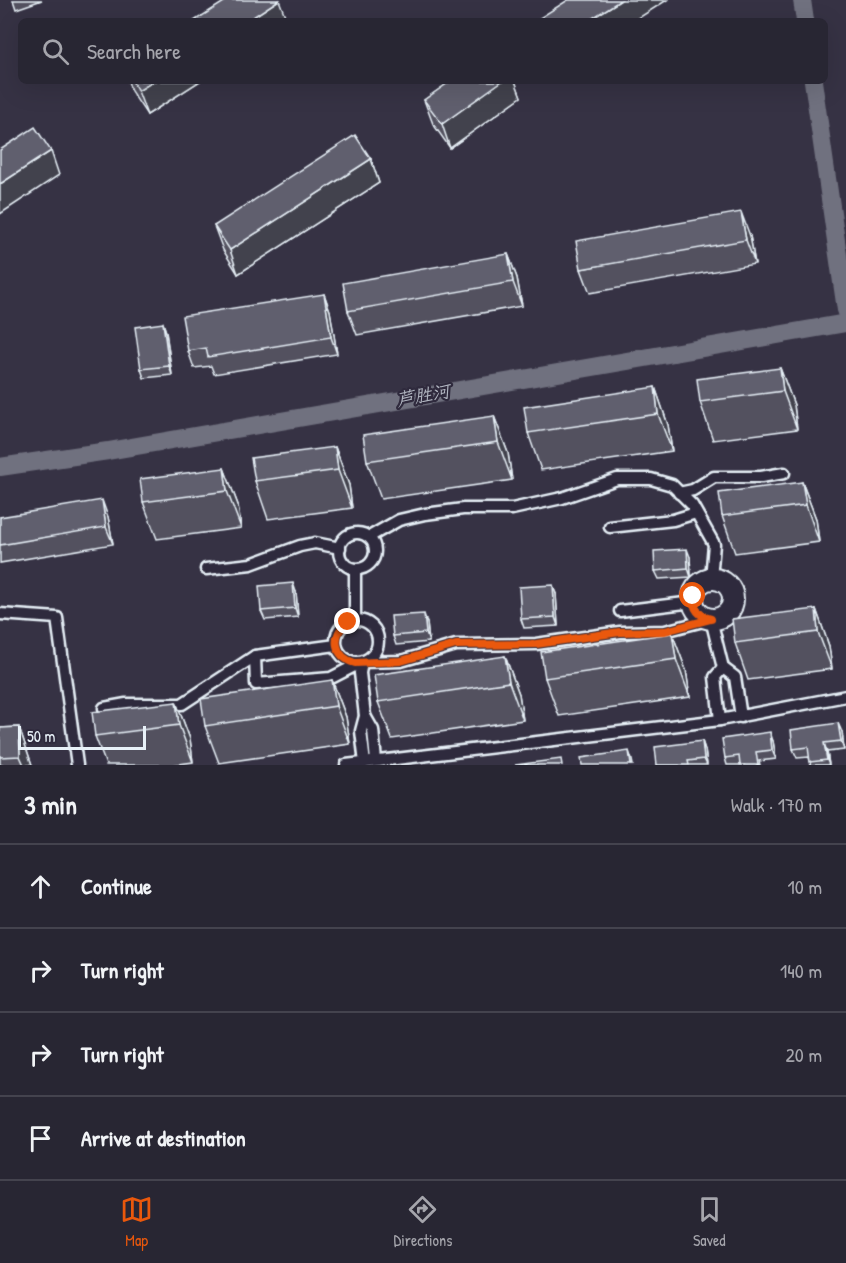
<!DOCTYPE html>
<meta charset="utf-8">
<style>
:root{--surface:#282633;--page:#302e3b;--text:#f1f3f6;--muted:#a5a5ac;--line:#44434e;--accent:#ea580c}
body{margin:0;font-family:"Patrick Hand","LXGW WenKai TC",sans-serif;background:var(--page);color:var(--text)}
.scale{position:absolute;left:18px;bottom:15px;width:128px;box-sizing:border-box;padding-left:6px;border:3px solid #e8f1f8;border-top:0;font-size:16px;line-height:21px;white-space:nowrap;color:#e8f1f8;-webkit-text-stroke:4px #2f2a3d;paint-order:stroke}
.stop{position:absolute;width:18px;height:18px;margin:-14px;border:4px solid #ea580c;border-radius:50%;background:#fff}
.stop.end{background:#ea580c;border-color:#fff;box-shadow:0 2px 6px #0008}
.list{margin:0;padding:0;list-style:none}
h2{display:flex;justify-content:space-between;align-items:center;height:78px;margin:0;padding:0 24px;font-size:26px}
h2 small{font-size:20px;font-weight:400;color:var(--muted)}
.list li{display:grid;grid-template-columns:39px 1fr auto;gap:18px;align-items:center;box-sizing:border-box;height:84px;padding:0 24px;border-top:2px solid var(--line)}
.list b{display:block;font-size:22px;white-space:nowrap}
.list em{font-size:20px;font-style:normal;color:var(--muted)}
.icon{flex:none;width:33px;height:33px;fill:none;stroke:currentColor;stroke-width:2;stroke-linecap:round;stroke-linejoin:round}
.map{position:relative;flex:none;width:846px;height:765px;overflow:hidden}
.search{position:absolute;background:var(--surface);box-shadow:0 6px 24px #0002;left:18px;right:18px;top:18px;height:66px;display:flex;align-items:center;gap:15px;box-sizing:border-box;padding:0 21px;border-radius:9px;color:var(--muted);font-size:22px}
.sheet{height:414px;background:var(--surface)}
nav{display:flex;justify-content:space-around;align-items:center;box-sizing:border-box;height:84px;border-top:2px solid var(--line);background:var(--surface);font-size:16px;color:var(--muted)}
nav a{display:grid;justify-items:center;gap:3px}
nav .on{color:var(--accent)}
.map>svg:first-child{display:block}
</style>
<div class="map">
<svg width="846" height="765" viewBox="0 0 846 765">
<rect width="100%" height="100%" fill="#363244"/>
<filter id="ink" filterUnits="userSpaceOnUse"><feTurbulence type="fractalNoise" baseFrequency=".0167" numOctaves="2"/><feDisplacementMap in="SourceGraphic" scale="12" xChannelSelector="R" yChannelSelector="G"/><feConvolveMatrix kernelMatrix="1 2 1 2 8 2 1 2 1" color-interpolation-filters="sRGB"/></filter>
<g filter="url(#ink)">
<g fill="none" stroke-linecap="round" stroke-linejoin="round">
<g stroke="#70717f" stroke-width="18">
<polyline points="802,0 805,21"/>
<polyline points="813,81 846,310"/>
<polyline points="0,467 108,451 846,323"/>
</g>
<defs>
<g id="service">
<polyline points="679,493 693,490 714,477 761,477 784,473"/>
<polyline points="610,527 673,520 696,513"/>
<circle cx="357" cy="551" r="18"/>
<polyline points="369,537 399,520 425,514 463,509 512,509 562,498 617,479 651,479 672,485 692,505 714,544 711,579"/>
<polyline points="206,569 251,564 300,546 315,543 340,548"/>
<polyline points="620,611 693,602"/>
<polyline points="0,614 57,618 77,765"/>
<circle cx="357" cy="641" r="21"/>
<polyline points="355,620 355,569"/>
<polyline points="255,656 336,645"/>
<polyline points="104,708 126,704 182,704 255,656 256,684 331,678 362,662"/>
<polyline points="365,716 373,730 376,761"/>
<polyline points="720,720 715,677 723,668"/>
<polyline points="365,763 361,731 365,716 360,673 362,662 401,661 456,645 536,644 620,632 665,631 711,619 723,668 735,677 741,717"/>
<polyline points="346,765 720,720 846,696"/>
</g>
<circle id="minor" cx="713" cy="599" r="20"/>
</defs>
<use href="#service" stroke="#e8f1f8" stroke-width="15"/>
<use href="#minor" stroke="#e8f1f8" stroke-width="24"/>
<use href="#service" stroke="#2f2a3d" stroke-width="10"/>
<use href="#minor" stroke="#2f2a3d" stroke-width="20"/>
</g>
<g fill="#53515f" stroke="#e8f1f8" stroke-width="1.5">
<polygon points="13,0 42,0 16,9"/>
<polygon points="128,81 200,81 147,115 131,91"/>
<polygon points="451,81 515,81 521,97 450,148 433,124 424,100"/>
<polygon points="371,159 379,183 238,274 223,250 214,226"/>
<polygon points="750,236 755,264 590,293 581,269"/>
<polygon points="508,254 517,278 522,306 357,335 348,311"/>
<polygon points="324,294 330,311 337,354 214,374 211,366 194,368 188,351"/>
<polygon points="163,323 166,332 172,375 144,378 141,369"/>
<polygon points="780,368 794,405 797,429 713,440 700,402"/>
<polygon points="655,387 668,425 672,451 541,470 528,433"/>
<polygon points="494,416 508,453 512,480 381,499 367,461"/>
<polygon points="335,447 349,485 352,508 268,519 255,481"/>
<polygon points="224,468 238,505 241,528 157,539 143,502"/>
<polygon points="802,482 816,519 819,542 735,553 722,516"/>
<polygon points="0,517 108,517 113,544 0,563"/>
<polygon points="690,557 691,577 659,579 655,571"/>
<polygon points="296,592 298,617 265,620 261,611"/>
<polygon points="556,594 558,626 524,628 521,619"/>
<polygon points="816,609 829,646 832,669 748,680 735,643"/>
<polygon points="427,623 429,642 396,645 393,636"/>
<polygon points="672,633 686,670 690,697 559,716 545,678"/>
<polygon points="505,656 519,694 523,720 392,739 378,702"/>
<polygon points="332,680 346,717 350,744 219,763 205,726"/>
<polygon points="176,702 190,739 193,762 172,765 106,765 95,736"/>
<polygon points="19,727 32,765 0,765 0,728"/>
<polygon points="842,732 844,750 827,752 829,765 811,765 809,757 797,758 793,749"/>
<polygon points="702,741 705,750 707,765 657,765"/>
<polygon points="773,741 776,759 759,761 760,765 727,765 725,758"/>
</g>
<g fill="#43424d" stroke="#e8f1f8" stroke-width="1.5">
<polygon points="279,0 287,21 247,21"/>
<polygon points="621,0 667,0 634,21 588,21"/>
<polygon points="154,81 200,81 147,115 138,91"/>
<polygon points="502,81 515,81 521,97 450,148 442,124"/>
<polygon points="51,151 59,175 0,214 0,184"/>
<polygon points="371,159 379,183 238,274 230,250"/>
<polygon points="741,212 750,236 755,264 746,240"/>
<polygon points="508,254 517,278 522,306 513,282"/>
<polygon points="324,294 330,311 337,354 331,337"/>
<polygon points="163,323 166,332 172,375 169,366"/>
<polygon points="780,368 794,405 797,429 783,391"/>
<polygon points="655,387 668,425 672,451 658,414"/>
<polygon points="494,416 508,453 512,480 498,442"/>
<polygon points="335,447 349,485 352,508 338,470"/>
<polygon points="224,468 238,505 241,528 227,491"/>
<polygon points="802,482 816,519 819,542 806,505"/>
<polygon points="102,500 108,517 113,544 106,527"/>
<polygon points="687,549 690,557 691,577 688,568"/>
<polygon points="293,583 296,592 298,617 295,608"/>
<polygon points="553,585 556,594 558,626 555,617"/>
<polygon points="816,609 829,646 832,669 818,632"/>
<polygon points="424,614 427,623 429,642 426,633"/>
<polygon points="672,633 686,670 690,697 676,659"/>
<polygon points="505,656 519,694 523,720 509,682"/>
<polygon points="332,680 346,717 350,744 336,706"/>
<polygon points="176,702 190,739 193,762 179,725"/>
<polygon points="838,723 842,732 844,750 841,741"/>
<polygon points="19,727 32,765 24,765 20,756"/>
<polygon points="770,732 773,741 776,759 772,750"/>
<polygon points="702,741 705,750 707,765 704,759"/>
<polygon points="824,743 827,752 829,765 827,760"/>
<polygon points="629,751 632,760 633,765 631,765"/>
</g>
<g fill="#605e6e" stroke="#e8f1f8" stroke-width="1.5">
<polygon points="227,0 279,0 247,21 194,21"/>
<polygon points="568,0 621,0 588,21 535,21"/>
<polygon points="132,81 154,81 138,91"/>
<polygon points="451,81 502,81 442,124 424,100"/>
<polygon points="35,127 51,151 0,184 0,150"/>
<polygon points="355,135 371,159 230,250 214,226"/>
<polygon points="741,212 746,240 581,269 576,241"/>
<polygon points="508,254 513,282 348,311 343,283"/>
<polygon points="324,294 331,337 208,357 206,348 188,351 182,316"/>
<polygon points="163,323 169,366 141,369 135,327"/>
<polygon points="780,368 783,391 700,402 697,379"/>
<polygon points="655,387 658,414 528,433 524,407"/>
<polygon points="494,416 498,442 367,461 363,435"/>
<polygon points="335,447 338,470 255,481 251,458"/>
<polygon points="224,468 227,491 143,502 140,479"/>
<polygon points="802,482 806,505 722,516 719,493"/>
<polygon points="102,500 106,527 0,545 0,517"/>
<polygon points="687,549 688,568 655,571 654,551"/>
<polygon points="293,583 295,608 261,611 259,586"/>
<polygon points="553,585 555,617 521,619 519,587"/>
<polygon points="816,609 818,632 735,643 732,619"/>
<polygon points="424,614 426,633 393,636 391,616"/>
<polygon points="672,633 676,659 545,678 541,652"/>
<polygon points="505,656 509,682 378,702 374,675"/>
<polygon points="332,680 336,706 205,726 201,699"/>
<polygon points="176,702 179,725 95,736 92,712"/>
<polygon points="838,723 841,741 824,743 827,760 810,762 808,747 793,749 791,730"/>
<polygon points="19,727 20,756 0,757 0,728"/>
<polygon points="770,732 772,750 756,752 758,765 740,765 739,756 725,758 722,739"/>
<polygon points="702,741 704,759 688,761 689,765 657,765 655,747"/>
<polygon points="629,751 631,765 582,765 581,758"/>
<polygon points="561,759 562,765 515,765"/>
</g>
</g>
<g fill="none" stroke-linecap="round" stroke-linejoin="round" filter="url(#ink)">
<path stroke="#ea580c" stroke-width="8" d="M348,622c-18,13 -14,35 7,41l46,-2 55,-16 80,-1 84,-12 45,-1 46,-12c-12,-3 -18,-11 -18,-23"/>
</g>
<g text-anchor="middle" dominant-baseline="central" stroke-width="4.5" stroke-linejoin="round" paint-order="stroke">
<g font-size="18" font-style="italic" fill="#b2b7c2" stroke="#2f2a3d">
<text transform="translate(423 395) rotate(-10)">芦胜河</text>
</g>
</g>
</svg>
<div class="scale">50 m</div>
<div class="stop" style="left:693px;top:596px"></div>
<div class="stop end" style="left:348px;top:622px"></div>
<div class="search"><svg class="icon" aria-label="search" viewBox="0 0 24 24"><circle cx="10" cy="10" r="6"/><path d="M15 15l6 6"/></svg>Search here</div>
</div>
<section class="sheet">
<h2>3 min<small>Walk · 170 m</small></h2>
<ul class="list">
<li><svg class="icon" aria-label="ahead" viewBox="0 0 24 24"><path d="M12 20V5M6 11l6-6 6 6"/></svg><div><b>Continue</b></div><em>10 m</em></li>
<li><svg class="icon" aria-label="right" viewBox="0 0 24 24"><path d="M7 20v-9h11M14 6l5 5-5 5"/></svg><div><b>Turn right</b></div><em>140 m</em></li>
<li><svg class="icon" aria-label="right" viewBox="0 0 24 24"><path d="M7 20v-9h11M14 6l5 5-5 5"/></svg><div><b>Turn right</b></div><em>20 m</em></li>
<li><svg class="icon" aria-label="arrive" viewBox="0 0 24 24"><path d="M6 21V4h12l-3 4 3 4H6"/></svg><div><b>Arrive at destination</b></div></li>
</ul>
</section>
<nav>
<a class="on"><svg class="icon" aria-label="map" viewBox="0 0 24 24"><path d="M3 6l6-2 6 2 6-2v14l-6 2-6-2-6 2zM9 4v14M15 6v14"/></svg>Map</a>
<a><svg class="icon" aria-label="directions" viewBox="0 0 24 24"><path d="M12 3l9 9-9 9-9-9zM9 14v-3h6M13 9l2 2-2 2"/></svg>Directions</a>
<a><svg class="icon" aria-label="saved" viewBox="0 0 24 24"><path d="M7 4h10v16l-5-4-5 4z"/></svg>Saved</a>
</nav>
